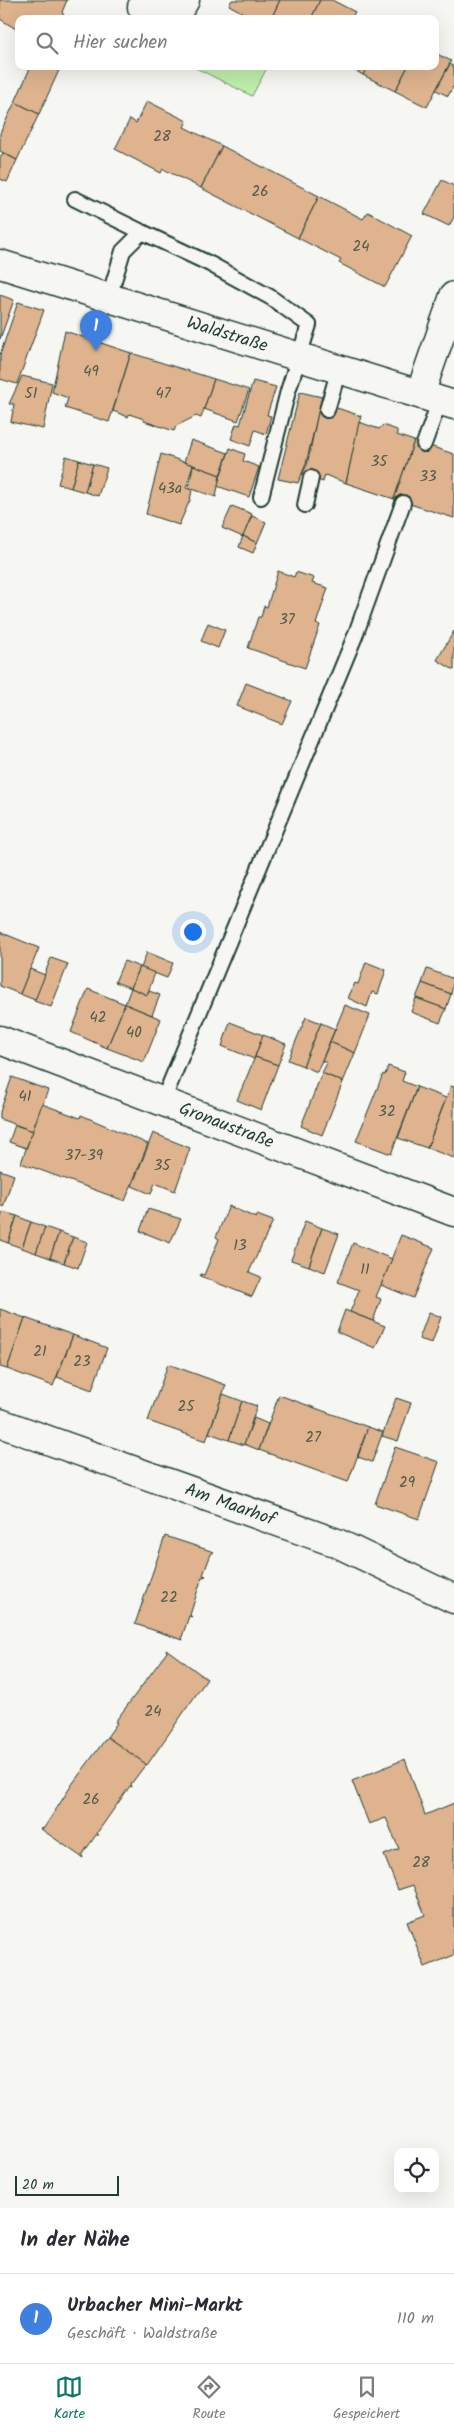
<!DOCTYPE html>
<html lang="de">
<meta charset="utf-8">
<style>
:root{--surface:#fff;--page:#f2f2f3;--text:#2b2b33;--muted:#7c7c81;--line:#e1e1e2;--accent:#0f766e}
body{margin:0;font-family:Kalam,sans-serif;background:var(--page);color:var(--text)}
.controls{position:absolute;right:15px;bottom:15px;display:grid;overflow:hidden;border-radius:10px;box-shadow:0 5px 20px #0002}
.controls button{width:45px;height:45px;display:grid;place-items:center;padding:0;border:0;border-bottom:1px solid var(--line);background:var(--surface);color:var(--text);font:25px sans-serif}
.scale{position:absolute;left:15px;bottom:12px;width:104px;box-sizing:border-box;padding-left:5px;border:2px solid #1f3d34;border-top:0;font-size:14px;line-height:18px;white-space:nowrap;color:#1f3d34;-webkit-text-stroke:4px #f6f6f2;paint-order:stroke}
.you{position:absolute;left:192px;top:931px;width:18px;height:18px;margin:-12px;border:4px solid #fff;border-radius:50%;background:#1a73e8;box-shadow:0 0 0 8px #1a73e833}
.badge{display:grid;place-items:center;width:32px;height:32px;border-radius:50%;background:var(--accent);color:#fff;font-size:16px;font-weight:700}
.pin{position:absolute;translate:-50% -41px;filter:drop-shadow(0 1px 2px #0008)}
.pin::after{content:'';position:absolute;top:26px;width:18px;height:15px;background:inherit;clip-path:polygon(0 0,100% 0,50% 100%)}
.list{margin:0;padding:0;list-style:none}
h2{display:flex;justify-content:space-between;align-items:center;height:65px;margin:0;padding:0 20px;font-size:21px}
h2 small{font-size:16px;font-weight:400;color:var(--muted)}
.list li{display:grid;grid-template-columns:32px 1fr auto;gap:15px;align-items:center;box-sizing:border-box;height:90px;padding:0 20px;border-top:1px solid var(--line)}
.list b{display:block;font-size:19px;white-space:nowrap}
.list p{margin:0;font-size:16px;white-space:nowrap;color:var(--muted)}
.list em{font-size:16px;font-style:normal;color:var(--muted)}
.icon{flex:none;width:28px;height:28px;fill:none;stroke:currentColor;stroke-width:2;stroke-linecap:round;stroke-linejoin:round}
.map{position:relative;flex:none;width:454px;height:2208px;overflow:hidden}
.search{position:absolute;background:var(--surface);box-shadow:0 5px 20px #0002;left:15px;right:15px;top:15px;height:55px;display:flex;align-items:center;gap:12px;box-sizing:border-box;padding:0 18px;border-radius:10px;color:var(--muted);font-size:19px}
.sheet{height:155px;background:var(--surface)}
nav{display:flex;justify-content:space-around;align-items:center;box-sizing:border-box;height:70px;border-top:1px solid var(--line);background:var(--surface);font-size:14px;color:var(--muted)}
nav a{display:grid;justify-items:center;gap:2px}
nav .on{color:var(--accent)}
.map>svg:first-child{display:block}
</style>
<div class="map">
<svg width="454" height="2208" viewBox="0 0 454 2208">
<rect width="100%" height="100%" fill="#f6f6f2"/>
<filter id="ink" filterUnits="userSpaceOnUse"><feTurbulence type="fractalNoise" baseFrequency=".02" numOctaves="2"/><feDisplacementMap in="SourceGraphic" scale="10" xChannelSelector="R" yChannelSelector="G"/><feConvolveMatrix kernelMatrix="1 2 1 2 8 2 1 2 1" color-interpolation-filters="sRGB"/></filter>
<g filter="url(#ink)">
<polygon fill="#bfeeac" stroke="#6f9670" points="192,66 268,66 252,96"/>
<g fill="#deb38e" stroke="#1f3d34">
<polygon points="0,0 67,0 62,12 65,18 19,19 19,31 0,19"/>
<polygon points="232,0 280,0 271,19 254,19 229,5"/>
<polygon points="280,0 320,0 311,19 271,19"/>
<polygon points="320,0 332,0 355,12 351,19 311,19"/>
<polygon points="435,53 451,61 427,107 395,91 408,66 435,66"/>
<polygon points="450,64 454,67 454,85 448,96 436,90"/>
<polygon points="31,66 61,66 39,114 15,102"/>
<polygon points="347,66 368,66 363,75"/>
<polygon points="368,66 408,66 395,91 363,75"/>
<polygon points="147,101 187,121 184,127 222,146 201,188 163,169 161,173 115,149 130,119 136,123"/>
<polygon points="15,102 39,114 17,160 0,151 0,133"/>
<polygon points="222,146 319,196 298,238 201,188"/>
<polygon points="3,153 17,160 7,182 0,179 0,158"/>
<polygon points="442,180 454,186 454,217 449,226 424,214"/>
<polygon points="319,196 363,219 368,212 412,236 385,287 339,263 341,260 298,238"/>
<polygon points="0,295 14,300 0,339"/>
<polygon points="18,302 44,310 17,384 0,379 0,355"/>
<polygon points="65,331 131,353 109,422 65,408 68,398 52,392"/>
<polygon points="131,353 214,379 201,418 196,416 176,426 174,431 144,421 144,419 129,414 128,417 113,411"/>
<polygon points="22,376 52,383 43,429 11,422 14,404 9,404"/>
<polygon points="214,379 249,390 238,421 204,409"/>
<polygon points="253,381 276,387 267,415 271,416 266,434 255,430 250,446 231,439 236,424 240,425"/>
<polygon points="300,392 322,397 306,464 298,483 278,479"/>
<polygon points="334,407 361,416 346,483 325,475 323,482 302,474 307,465 319,408 332,412"/>
<polygon points="359,422 379,429 383,425 397,430 397,435 414,441 394,499 346,483"/>
<polygon points="191,440 228,453 220,475 184,462"/>
<polygon points="414,441 454,454 454,518 394,499"/>
<polygon points="230,448 245,454 243,461 259,467 249,497 217,486"/>
<polygon points="161,454 193,465 186,488 192,490 190,500 179,525 146,514"/>
<polygon points="66,456 79,460 71,488 58,484"/>
<polygon points="79,460 93,464 85,492 71,488"/>
<polygon points="93,464 107,468 98,496 85,492"/>
<polygon points="193,465 220,475 216,497 189,488"/>
<polygon points="232,506 252,514 243,537 222,528"/>
<polygon points="252,516 266,522 257,543 243,536"/>
<polygon points="243,536 257,543 253,553 239,547"/>
<polygon points="278,571 294,577 296,572 314,578 312,583 328,588 316,624 320,625 305,668 248,648 258,617 261,617 264,606 267,607"/>
<polygon points="208,623 225,630 218,648 201,641"/>
<polygon points="454,631 454,670 437,660"/>
<polygon points="246,683 292,701 282,724 237,706"/>
<polygon points="0,932 39,948 20,994 0,986"/>
<polygon points="147,952 173,963 167,978 141,968"/>
<polygon points="51,958 68,964 51,1007 34,1001"/>
<polygon points="124,961 140,967 131,988 115,982"/>
<polygon points="366,962 386,970 378,994 372,992 367,1007 348,998 355,983 358,984"/>
<polygon points="140,967 155,973 147,995 131,988"/>
<polygon points="30,969 45,975 35,1000 20,994"/>
<polygon points="427,969 454,979 451,994 422,983"/>
<polygon points="422,983 451,994 446,1009 416,998"/>
<polygon points="131,988 147,995 149,991 160,995 152,1015 125,1004"/>
<polygon points="88,989 125,1004 107,1048 71,1032"/>
<polygon points="416,998 446,1009 440,1023 411,1012"/>
<polygon points="125,1004 161,1019 144,1062 107,1048"/>
<polygon points="345,1005 370,1015 355,1053 330,1042"/>
<polygon points="306,1017 321,1023 303,1066 288,1060"/>
<polygon points="230,1022 263,1035 254,1059 222,1046"/>
<polygon points="321,1023 335,1029 317,1072 303,1066"/>
<polygon points="263,1035 286,1044 278,1065 255,1057"/>
<polygon points="330,1042 355,1053 343,1082 322,1073 327,1063 322,1061"/>
<polygon points="255,1057 278,1065 261,1110 237,1100"/>
<polygon points="388,1066 405,1072 402,1081 417,1087 391,1154 356,1141 383,1074 385,1075"/>
<polygon points="322,1073 343,1082 322,1135 301,1126"/>
<polygon points="12,1077 48,1090 33,1131 0,1119 0,1112"/>
<polygon points="451,1086 454,1087 454,1158 427,1148"/>
<polygon points="417,1087 446,1098 427,1148 398,1138"/>
<polygon points="42,1104 80,1118 81,1115 148,1144 125,1201 21,1163"/>
<polygon points="15,1125 33,1131 26,1148 9,1142"/>
<polygon points="153,1133 190,1148 175,1191 155,1183 151,1194 132,1186"/>
<polygon points="0,1170 14,1175 3,1207 0,1205"/>
<polygon points="229,1206 256,1218 257,1215 273,1221 249,1272 261,1277 252,1297 200,1276 201,1274 204,1275 219,1239 216,1237"/>
<polygon points="148,1209 181,1219 170,1243 140,1231"/>
<polygon points="3,1212 17,1216 8,1243 0,1240 0,1220"/>
<polygon points="17,1216 31,1222 22,1248 8,1243"/>
<polygon points="305,1221 322,1228 309,1266 291,1260"/>
<polygon points="31,1222 45,1227 36,1253 22,1248"/>
<polygon points="45,1227 59,1232 50,1258 36,1253"/>
<polygon points="322,1228 339,1234 325,1272 309,1266"/>
<polygon points="59,1232 73,1237 64,1263 50,1258"/>
<polygon points="401,1235 434,1248 413,1298 381,1285"/>
<polygon points="73,1237 87,1242 78,1268 64,1263"/>
<polygon points="353,1243 392,1259 376,1297 381,1299 373,1321 350,1312 359,1290 338,1282"/>
<polygon points="0,1309 25,1318 7,1369 0,1367"/>
<polygon points="345,1310 385,1326 375,1348 337,1332"/>
<polygon points="429,1312 441,1317 432,1343 419,1339"/>
<polygon points="25,1318 73,1335 53,1386 7,1369"/>
<polygon points="73,1335 107,1348 92,1390 57,1377"/>
<polygon points="168,1364 226,1385 206,1441 148,1421"/>
<polygon points="223,1394 242,1401 229,1440 209,1433"/>
<polygon points="279,1395 368,1427 348,1482 259,1450"/>
<polygon points="396,1398 411,1403 398,1441 382,1436"/>
<polygon points="242,1401 257,1406 244,1445 229,1440"/>
<polygon points="254,1418 268,1424 259,1450 244,1444"/>
<polygon points="368,1427 383,1432 372,1462 358,1457"/>
<polygon points="395,1447 439,1462 419,1519 375,1504"/>
<polygon points="165,1536 214,1552 211,1554 203,1575 206,1576 202,1577 190,1615 192,1617 189,1616 182,1637 183,1640 135,1624"/>
<polygon points="166,1649 207,1679 147,1765 107,1737 117,1723 115,1722 167,1652"/>
<polygon points="107,1737 146,1764 131,1784 132,1787 130,1786 97,1833 99,1835 96,1835 82,1855 83,1858 41,1829 44,1828 73,1783"/>
<polygon points="405,1759 425,1815 454,1803 454,1955 425,1967 407,1922 425,1915 413,1885 398,1890 384,1855 399,1849 386,1818 369,1824 352,1781"/>
</g>
<g fill="none" stroke-linecap="round" stroke-linejoin="round">
<defs>
<g id="service">
<polyline points="75,199 142,232"/>
<polyline points="109,297 123,251 142,232 210,264 270,297 309,325 288,391 261,497"/>
<polyline points="327,410 339,369"/>
<polyline points="424,444 440,400"/>
<polyline points="305,505 311,478"/>
<polyline points="162,1103 355,636 403,503"/>
</g>
<g id="minor">
<polyline points="142,7 182,5 185,0"/>
<polyline points="420,394 454,296"/>
<path id="s1" d="M0,1040l454,172"/>
<path id="s2" d="M0,1423l337,120 117,56"/>
</g>
<g id="secondary">
<path id="s3" d="M0,264l454,141"/>
</g>
</defs>
<use href="#service" stroke="#1f3d34" stroke-width="18"/>
<use href="#minor" stroke="#1f3d34" stroke-width="31"/>
<use href="#secondary" stroke="#1f3d34" stroke-width="31"/>
<use href="#service" stroke="#f6f6f2" stroke-width="14"/>
<use href="#minor" stroke="#f6f6f2" stroke-width="28"/>
<use href="#secondary" stroke="#f6f6f2" stroke-width="28"/>
</g>
</g>
<g text-anchor="middle" dominant-baseline="central" stroke-width="5" stroke-linejoin="round" paint-order="stroke">
<g font-size="15" fill="#4f5a4a">
<text x="162" y="137">28</text>
<text x="260" y="192">26</text>
<text x="361" y="247">24</text>
<text x="91" y="372">49</text>
<text x="31" y="394">51</text>
<text x="163" y="394">47</text>
<text x="379" y="462">35</text>
<text x="428" y="477">33</text>
<text x="170" y="489">43a</text>
<text x="287" y="620">37</text>
<text x="98" y="1018">42</text>
<text x="134" y="1033">40</text>
<text x="25" y="1097">41</text>
<text x="387" y="1112">32</text>
<text x="84" y="1156">37-39</text>
<text x="162" y="1166">35</text>
<text x="240" y="1246">13</text>
<text x="365" y="1270">11</text>
<text x="40" y="1352">21</text>
<text x="82" y="1362">23</text>
<text x="186" y="1407">25</text>
<text x="313" y="1438">27</text>
<text x="407" y="1483">29</text>
<text x="169" y="1598">22</text>
<text x="153" y="1712">24</text>
<text x="91" y="1800">26</text>
<text x="421" y="1863">28</text>
</g>
<g font-size="18" fill="#1f3d34" stroke="#f6f6f2">
<text stroke="none"><textPath href="#s3" startOffset="238">Waldstraße</textPath></text>
<text stroke="none"><textPath href="#s1" startOffset="242">Gronaustraße</textPath></text>
<text stroke="none"><textPath href="#s2" startOffset="244">Am Maarhof</textPath></text>
</g>
</g>
</svg>
<div class="controls">
<button><svg class="icon" aria-label="locate" viewBox="0 0 24 24"><circle cx="12" cy="12" r="6"/><path d="M12 2v4M12 18v4M2 12h4M18 12h4"/></svg></button>
</div>
<div class="scale">20 m</div>
<div class="you"></div>
<div class="pin badge" style="left:96px;top:351px;background:#3f7fe0">1</div>
<div class="search"><svg class="icon" aria-label="search" viewBox="0 0 24 24"><circle cx="10" cy="10" r="6"/><path d="M15 15l6 6"/></svg>Hier suchen</div>
</div>
<section class="sheet">
<h2>In der Nähe<small></small></h2>
<ul class="list">
<li><span class="badge" style="background:#3f7fe0">1</span><div><b>Urbacher Mini-Markt</b><p>Geschäft · Waldstraße</p></div><em>110 m</em></li>
</ul>
</section>
<nav>
<a class="on"><svg class="icon" aria-label="map" viewBox="0 0 24 24"><path d="M3 6l6-2 6 2 6-2v14l-6 2-6-2-6 2zM9 4v14M15 6v14"/></svg>Karte</a>
<a><svg class="icon" aria-label="directions" viewBox="0 0 24 24"><path d="M12 3l9 9-9 9-9-9zM9 14v-3h6M13 9l2 2-2 2"/></svg>Route</a>
<a><svg class="icon" aria-label="saved" viewBox="0 0 24 24"><path d="M7 4h10v16l-5-4-5 4z"/></svg>Gespeichert</a>
</nav>
